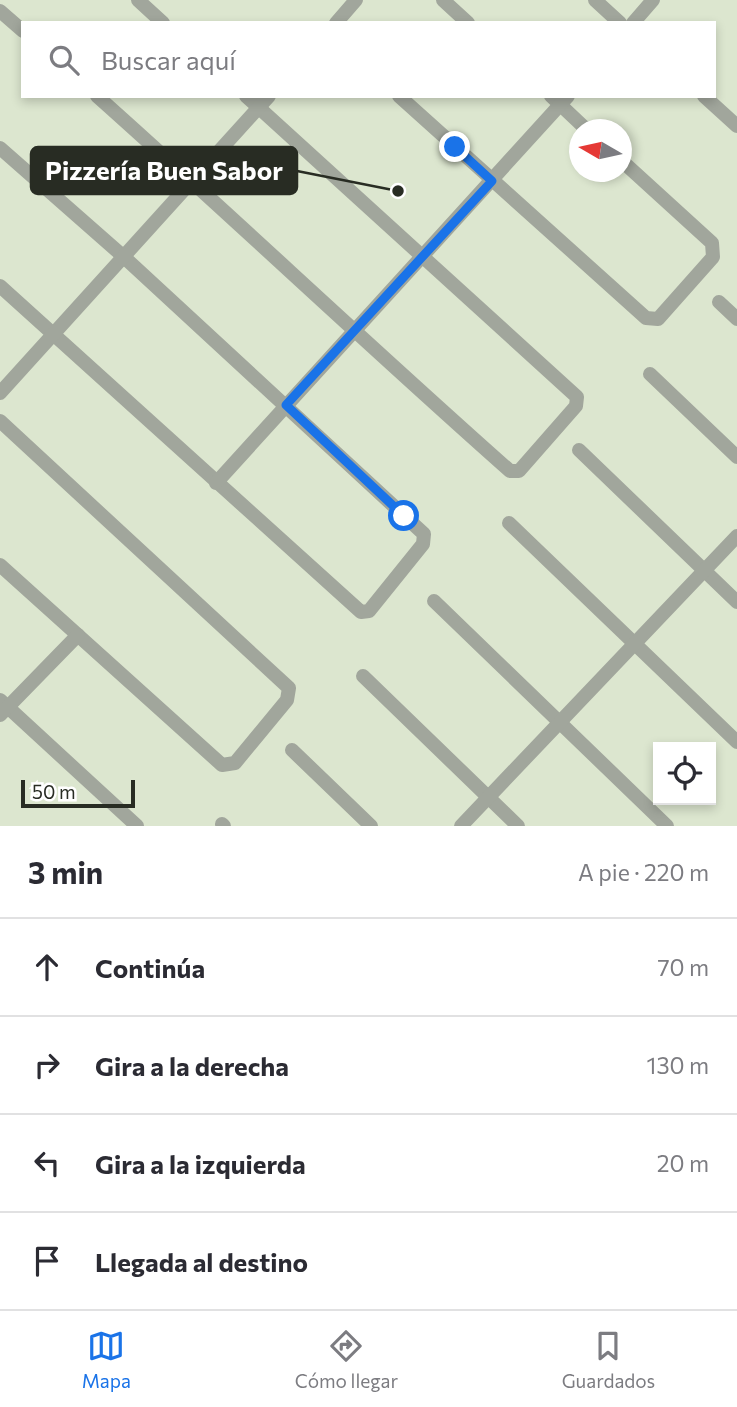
<!DOCTYPE html>
<html lang="es">
<meta charset="utf-8">
<style>
:root{--surface:#fff;--page:#f2f2f3;--text:#2b2b33;--muted:#7c7c81;--line:#e1e1e2;--accent:#1a73e8}
body{margin:0;font-family:Commissioner,sans-serif;background:var(--page);color:var(--text)}
.controls{position:absolute;right:21px;bottom:21px;display:grid;overflow:hidden;border-radius:0px;box-shadow:0 4px 10px #0003}
.controls button{width:63px;height:63px;display:grid;place-items:center;padding:0;border:0;border-bottom:2px solid var(--line);background:var(--surface);color:var(--text);font:35px sans-serif}
.compass{position:absolute;left:569px;top:119px;width:63px;height:63px;border-radius:50%;background:var(--surface);box-shadow:0 4px 10px #0003;rotate:279deg}
.scale{position:absolute;left:21px;bottom:18px;width:114px;box-sizing:border-box;padding-left:7px;border:4px solid #282c23;border-top:0;font-size:19px;line-height:24px;white-space:nowrap;color:#282c23;-webkit-text-stroke:5px #fff;paint-order:stroke}
.stop{position:absolute;width:21px;height:21px;margin:-16px;border:5px solid #1a73e8;border-radius:50%;background:#fff}
.stop.end{background:#1a73e8;border-color:#fff;box-shadow:0 2px 7px #0008}
.list{margin:0;padding:0;list-style:none}
h2{display:flex;justify-content:space-between;align-items:center;height:91px;margin:0;padding:0 28px;font-size:30px}
h2 small{font-size:23px;font-weight:400;color:var(--muted)}
.list li{display:grid;grid-template-columns:46px 1fr auto;gap:21px;align-items:center;box-sizing:border-box;height:98px;padding:0 28px;border-top:2px solid var(--line)}
.list b{display:block;font-size:26px;white-space:nowrap}
.list em{font-size:23px;font-style:normal;color:var(--muted)}
.icon{flex:none;width:38px;height:38px;fill:none;stroke:currentColor;stroke-width:2;stroke-linecap:round;stroke-linejoin:round}
.map{position:relative;flex:none;width:737px;height:826px;overflow:hidden}
.search{position:absolute;background:var(--surface);box-shadow:0 4px 10px #0003;left:21px;right:21px;top:21px;height:77px;display:flex;align-items:center;gap:18px;box-sizing:border-box;padding:0 24px;border-radius:0px;color:var(--muted);font-size:26px}
.sheet{height:483px;background:var(--surface)}
nav{display:flex;justify-content:space-around;align-items:center;box-sizing:border-box;height:98px;border-top:2px solid var(--line);background:var(--surface);font-size:19px;color:var(--muted)}
nav a{display:grid;justify-items:center;gap:4px}
nav .on{color:var(--accent)}
.map>svg:first-child{display:block}
</style>
<div class="map">
<svg width="737" height="826" viewBox="0 0 737 826">
<rect width="100%" height="100%" fill="#dce6cf"/>
<g fill="none" stroke-linecap="round" stroke-linejoin="round">
<g stroke="#a1a69c" stroke-width="14">
<polyline points="138,0 163,23"/>
<polyline points="443,0 468,23"/>
<polyline points="595,0 620,23"/>
<polyline points="0,11 23,31"/>
<polyline points="336,23 356,0"/>
<polyline points="633,23 653,0"/>
<path d="M97,96c139,124 274,252 413,375h9l57,-65 1,-9 -331,-301"/>
<polyline points="399,96 646,318 658,319 713,257 712,243 622,161"/>
<polyline points="551,96 587,130"/>
<polyline points="704,96 737,126"/>
<polyline points="0,148 124,257 424,534 423,544 369,611 361,612 0,286"/>
<polyline points="719,302 737,319"/>
<polyline points="650,374 737,457"/>
<polyline points="0,393 269,96"/>
<polyline points="0,421 289,688 287,700 235,763 222,765 0,565"/>
<polyline points="579,450 737,602"/>
<polyline points="216,483 568,96"/>
<polyline points="509,523 737,742"/>
<polyline points="434,601 667,826"/>
<polyline points="363,676 518,826"/>
<polyline points="0,700 137,826"/>
<polyline points="0,715 78,635"/>
<polyline points="292,750 371,826"/>
<polyline points="222,824 224,826"/>
<polyline points="461,826 737,536"/>
</g>
</g>
<g fill="none" stroke-linecap="round" stroke-linejoin="round">
<polyline stroke="#1a73e8" stroke-width="9" points="404,516 286,405 492,181 455,147"/>
</g>
<path fill="none" stroke="#282c23" stroke-width="2.5" d="M398 191L297 171"/>
<circle fill="#282c23" stroke="#fff" stroke-width="2.5" cx="398" cy="191" r="7"/>
<rect fill="#282c23" stroke="#282c23" stroke-width="2.5" x="31" y="147" width="266" height="47" rx="7"/>
<g font-size="26" text-anchor="middle" font-weight="bold" fill="#fff">
<text x="164" y="180">Pizzería Buen Sabor</text>
</g>
</svg>
<div class="controls">
<button><svg class="icon" aria-label="locate" viewBox="0 0 24 24"><circle cx="12" cy="12" r="6"/><path d="M12 2v4M12 18v4M2 12h4M18 12h4"/></svg></button>
</div>
<svg class="compass" viewBox="-18 -18 36 36"><path d="M0-13l5 13h-10z" fill="#e53935"/><path d="M0 13l5-13h-10z" fill="#7c7c81"/></svg>
<div class="scale">50 m</div>
<div class="stop" style="left:404px;top:516px"></div>
<div class="stop end" style="left:455px;top:147px"></div>
<div class="search"><svg class="icon" aria-label="search" viewBox="0 0 24 24"><circle cx="10" cy="10" r="6"/><path d="M15 15l6 6"/></svg>Buscar aquí</div>
</div>
<section class="sheet">
<h2>3 min<small>A pie · 220 m</small></h2>
<ul class="list">
<li><svg class="icon" aria-label="ahead" viewBox="0 0 24 24"><path d="M12 20V5M6 11l6-6 6 6"/></svg><div><b>Continúa</b></div><em>70 m</em></li>
<li><svg class="icon" aria-label="right" viewBox="0 0 24 24"><path d="M7 20v-9h11M14 6l5 5-5 5"/></svg><div><b>Gira a la derecha</b></div><em>130 m</em></li>
<li><svg class="icon" aria-label="left" viewBox="0 0 24 24"><path d="M17 20v-9H6M10 6l-5 5 5 5"/></svg><div><b>Gira a la izquierda</b></div><em>20 m</em></li>
<li><svg class="icon" aria-label="arrive" viewBox="0 0 24 24"><path d="M6 21V4h12l-3 4 3 4H6"/></svg><div><b>Llegada al destino</b></div></li>
</ul>
</section>
<nav>
<a class="on"><svg class="icon" aria-label="map" viewBox="0 0 24 24"><path d="M3 6l6-2 6 2 6-2v14l-6 2-6-2-6 2zM9 4v14M15 6v14"/></svg>Mapa</a>
<a><svg class="icon" aria-label="directions" viewBox="0 0 24 24"><path d="M12 3l9 9-9 9-9-9zM9 14v-3h6M13 9l2 2-2 2"/></svg>Cómo llegar</a>
<a><svg class="icon" aria-label="saved" viewBox="0 0 24 24"><path d="M7 4h10v16l-5-4-5 4z"/></svg>Guardados</a>
</nav>
